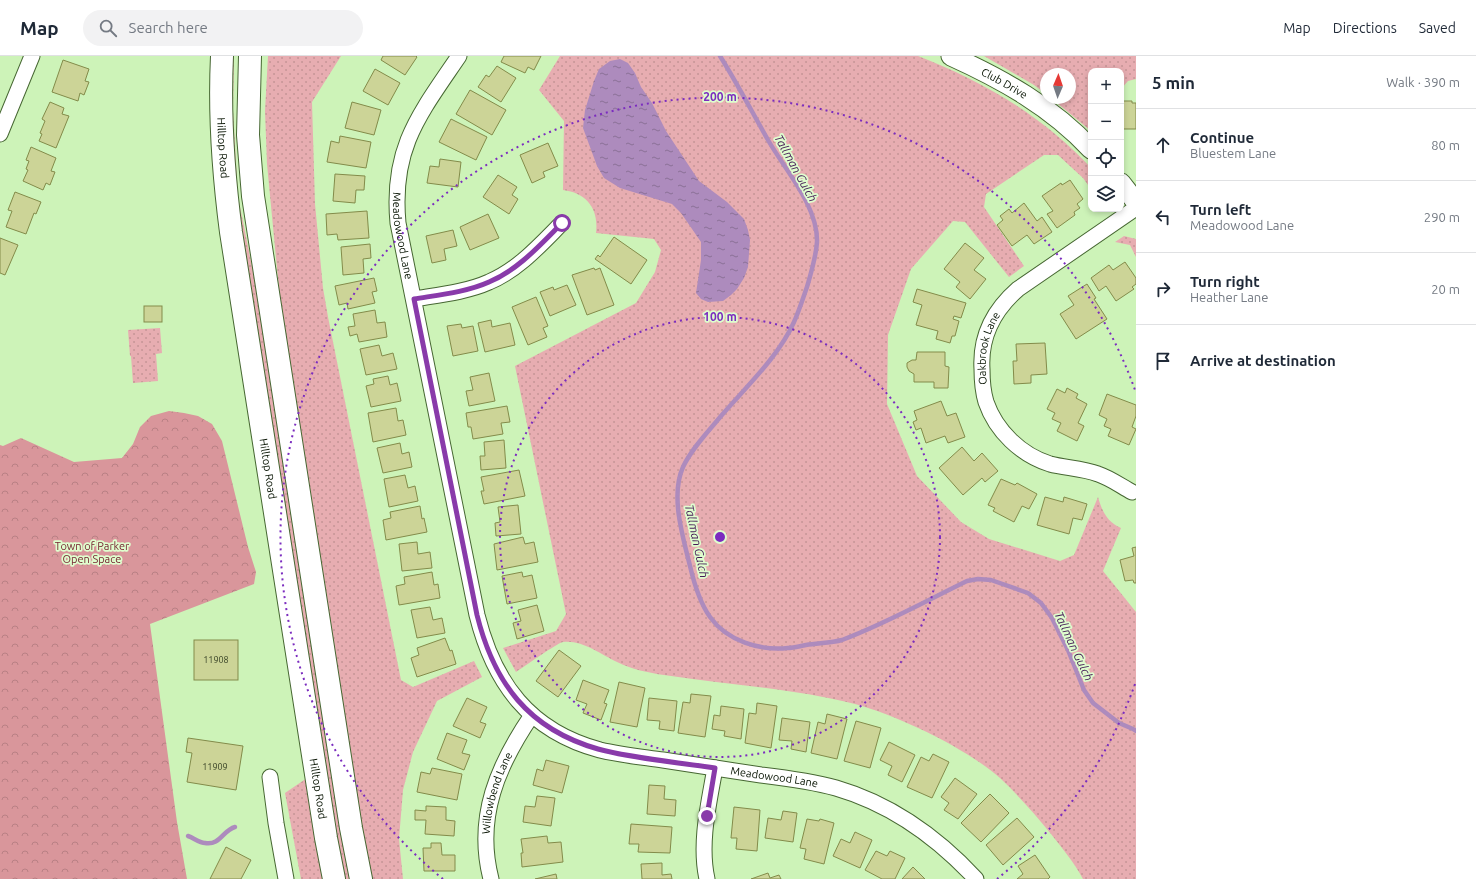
<!DOCTYPE html>
<meta charset="utf-8">
<style>
:root{--surface:#fff;--page:#f2f2f3;--text:#1f2937;--muted:#747a83;--line:#e0e1e3}
body{margin:0;font-family:Ubuntu,sans-serif;background:var(--page);color:var(--text)}
.controls{position:absolute;right:12px;top:12px;display:grid;overflow:hidden;border-radius:8px;box-shadow:0 2px 6px #0003}
.controls button{width:36px;height:36px;display:grid;place-items:center;padding:0;border:0;border-bottom:1px solid var(--line);background:var(--surface);color:var(--text);font:20px sans-serif}
.compass{position:absolute;left:1040px;top:12px;width:36px;height:36px;border-radius:50%;background:var(--surface);box-shadow:0 2px 6px #0003;rotate:2deg}
.stop{position:absolute;width:12px;height:12px;margin:-9px;border:3px solid #893aaa;border-radius:50%;background:#fff}
.stop.end{background:#893aaa;border-color:#fff;box-shadow:0 1px 4px #0008}
.list{margin:0;padding:0;list-style:none}
h2{display:flex;justify-content:space-between;align-items:center;height:52px;margin:0;padding:0 16px;font-size:17px}
h2 small{font-size:13px;font-weight:400;color:var(--muted)}
.list li{display:grid;grid-template-columns:26px 1fr auto;gap:12px;align-items:center;box-sizing:border-box;height:72px;padding:0 16px;border-top:1px solid var(--line)}
.list b{display:block;font-size:15px;white-space:nowrap}
.list p{margin:0;font-size:13px;white-space:nowrap;color:var(--muted)}
.list em{font-size:13px;font-style:normal;color:var(--muted)}
.icon{flex:none;width:22px;height:22px;fill:none;stroke:currentColor;stroke-width:2;stroke-linecap:round;stroke-linejoin:round}
.map{position:relative;flex:none;width:1136px;height:823px;overflow:hidden}
header{display:flex;align-items:center;gap:24px;box-sizing:border-box;height:56px;padding:0 20px;background:var(--surface);border-bottom:1px solid var(--line)}
header strong{font-size:19px}
nav{display:flex;gap:22px;margin-inline-start:auto;font-size:14px}
.search{width:280px;height:36px;background:var(--page);display:flex;align-items:center;gap:10px;box-sizing:border-box;padding:0 14px;border-radius:22px;color:var(--muted);font-size:15px}
main{display:flex}
aside{flex:1;background:var(--surface)}
.map>svg:first-child{display:block}
</style>
<header>
<strong>Map</strong>
<div class="search"><svg class="icon" aria-label="search" viewBox="0 0 24 24"><circle cx="10" cy="10" r="6"/><path d="M15 15l6 6"/></svg>Search here</div>
<nav><a>Map</a><a>Directions</a><a>Saved</a></nav>
</header>
<main>
<div class="map">
<svg width="1136" height="823" viewBox="0 0 1136 823">
<defs>
<pattern id="grass-dots" width="8" height="8" patternUnits="userSpaceOnUse"><rect width="8" height="8" fill="#e7adb1"/><path d="M2 2h.1M6 6h.1" fill="none" stroke="#c59496" stroke-width="1.8" stroke-linecap="round"/></pattern>
<pattern id="forest-crowns" width="20" height="18" patternUnits="userSpaceOnUse"><rect width="20" height="18" fill="#d9969b"/><path d="M2 6a3 3 0 1 1 6 0M12 15a3 3 0 1 1 6 0" fill="none" stroke="#b98084"/></pattern>
<pattern id="water-ripples" width="26" height="14" patternUnits="userSpaceOnUse"><rect width="26" height="14" fill="#ad8bbd"/><path d="M2 4q2-2 4 0t4 0M15 11q2-2 4 0t4 0" fill="none" stroke="#8b7097"/></pattern>
</defs>
<rect width="100%" height="100%" fill="#cdf3b8"/>
<g fill="url(#grass-dots)">
<polygon points="232,0 234,0 233,54 238,141 263,265 351,823 342,823 236,147 230,30"/>
<polygon points="268,0 341,0 312,46 315,148 323,232 328,261 401,624 413,631 474,605 482,621 437,645 413,696 403,734 399,783 403,823 371,823 367,809 281,254 267,108 265,55"/>
<path d="M560,0h358c65,25 126,61 173,112v21l-8,-11 -25,-23h-14l-58,39 -2,13 40,59 -15,11 -44,-55 -12,-1 -42,48 -23,66 -1,69 30,72 44,46 28,17 71,22 14,-6 24,-58c4,14 9,25 23,31l-18,43 33,41v267h-53c-9,-17 -21,-31 -32,-45 -16,-20 -33,-39 -51,-56 -34,-30 -101,-62 -145,-74 -62,-16 -127,-19 -191,-29 -15,-2 -33,-6 -47,-13 -17,-8 -34,-22 -54,-20 -6,1 -39,25 -47,30l-13,-24 53,-17 10,-17 -51,-248 121,-63 19,-31 6,-22 -7,-11 -58,-6c3,-24 -9,-40 -33,-43l1,-69 -25,-31z"/>
<polygon points="984,0 1136,0 1136,23 1128,25 1121,33 1121,15 1091,15 1091,75 1051,42 1070,42 1070,18 1046,18 1046,38 1034,29"/>
<polygon points="1124,180 1136,183 1136,201 1130,189 1115,186"/>
<polygon points="160,272 162,297 156,298 158,325 133,327 131,300 130,300 128,274"/>
<polygon points="307,722 325,823 301,823 285,737"/>
</g>
<polygon fill="url(#forest-crowns)" points="169,355 184,357 198,360 212,368 222,385 248,491 256,516 254,528 150,568 177,766 187,823 0,823 0,389 3,390 21,382 74,406 122,402 133,388 140,371 151,360"/>
<polygon fill="url(#water-ripples)" points="620,3 628,7 635,17 641,31 652,47 666,75 699,125 727,146 744,163 748,174 750,184 748,211 744,222 737,233 731,239 723,245 708,246 701,243 696,237 701,204 701,186 681,157 672,148 620,132 604,122 597,110 583,72 585,54 594,25 599,13 610,5"/>
<g fill="none" stroke-linecap="round" stroke-linejoin="round">
<g stroke="#ad8bbd" stroke-width="4.5">
<path d="M720,0c17,27 32,56 48,84 17,30 50,66 49,102 -1,15 -6,31 -10,45 -4,11 -8,24 -13,35 -15,34 -48,65 -73,94 -13,16 -29,32 -38,51 -13,29 0,70 7,99 4,17 10,37 20,51 17,24 50,34 78,31 6,0 12,-2 18,-3 12,-2 25,-2 36,-5 43,-16 84,-39 125,-59l11,-2 13,1 37,13 13,10 11,15 16,32 16,40 9,13 26,20 14,6 3,2"/>
<path d="M188,780c6,2 11,7 17,7 15,3 18,-13 30,-16"/>
</g>
</g>
<g fill="#ccd497" stroke="#838b4a">
<polygon points="383,0 416,0 417,1 405,19 381,4"/>
<polygon points="504,0 541,0 534,14 528,11 525,17 501,6"/>
<polygon points="63,4 89,13 85,25 89,26 84,39 80,37 78,45 52,36"/>
<polygon points="497,10 516,22 501,46 478,31 486,19 489,21"/>
<polygon points="375,13 400,27 388,49 363,35"/>
<polygon points="470,34 506,54 492,79 456,58"/>
<polygon points="1122,45 1132,45 1132,47 1136,47 1136,73 1123,73"/>
<polygon points="50,46 64,52 62,58 69,60 56,92 39,85 42,78 40,77 45,65 42,63"/>
<polygon points="352,46 381,54 374,79 345,72"/>
<polygon points="451,63 487,81 476,104 439,86"/>
<polygon points="340,80 371,86 366,112 327,106 331,85 339,87"/>
<polygon points="548,87 558,110 543,116 545,121 532,127 520,99"/>
<polygon points="31,91 56,102 51,115 55,116 50,129 46,127 43,134 23,125 28,114 26,113 29,105 26,104"/>
<polygon points="440,103 461,106 458,131 427,127 430,110 439,111"/>
<polygon points="335,118 365,120 364,134 356,134 355,147 333,145"/>
<polygon points="498,119 517,131 512,139 518,143 509,158 483,141"/>
<polygon points="1070,124 1083,143 1077,148 1080,152 1074,156 1075,159 1057,172 1047,158 1053,155 1042,140 1061,127 1062,129"/>
<polygon points="15,136 41,146 36,158 34,157 26,178 6,171 12,155 8,154"/>
<polygon points="1024,147 1037,165 1042,161 1052,176 1034,188 1027,179 1012,190 997,169 1003,164 1000,160 1009,153 1012,157"/>
<polygon points="367,155 369,182 338,184 337,178 327,179 326,158"/>
<polygon points="488,158 499,182 470,194 460,171"/>
<polygon points="453,174 457,190 444,193 446,204 432,207 426,180"/>
<polygon points="614,181 647,204 631,228 595,203 598,199 600,201"/>
<polygon points="0,182 18,189 5,219 0,217"/>
<polygon points="965,187 984,202 974,214 986,223 970,243 956,231 960,226 944,213"/>
<polygon points="370,188 371,202 363,203 364,217 343,219 341,191"/>
<polygon points="1125,206 1136,222 1136,228 1132,231 1134,233 1116,245 1106,230 1099,235 1091,222 1109,209 1113,214"/>
<polygon points="594,212 595,214 600,212 614,249 587,259 572,219"/>
<polygon points="374,222 377,235 372,236 375,247 348,253 347,247 339,249 335,230"/>
<polygon points="1087,228 1096,242 1094,243 1107,263 1076,283 1060,258 1074,249 1068,240"/>
<polygon points="567,229 576,249 550,260 540,236 553,231 554,234"/>
<polygon points="917,233 966,247 961,262 954,260 953,263 959,265 955,280 952,280 950,287 936,283 938,275 916,269 922,249 913,246"/>
<polygon points="536,241 548,270 543,272 547,281 528,289 512,251"/>
<rect x="144" y="250" width="18" height="16"/>
<polygon points="375,254 377,267 385,266 387,281 359,286 357,278 350,280 348,271 355,270 353,258"/>
<polygon points="491,264 492,271 510,267 515,289 485,296 478,267"/>
<polygon points="461,268 462,272 473,270 478,295 453,300 447,270"/>
<polygon points="1045,287 1047,318 1031,319 1031,327 1014,328 1013,305 1017,305 1016,288"/>
<polygon points="379,289 382,300 393,297 397,313 366,319 360,293"/>
<polygon points="917,296 945,296 945,310 949,311 948,332 934,332 934,326 914,326 914,318 909,315 907,311 907,307 912,304 916,304"/>
<polygon points="489,317 495,345 469,350 466,335 473,334 470,321"/>
<polygon points="388,320 390,329 397,327 401,345 371,351 366,330 374,328 373,323"/>
<polygon points="1067,332 1078,338 1076,342 1087,348 1078,367 1084,370 1077,385 1057,375 1061,367 1052,363 1055,357 1047,353 1057,333 1065,337"/>
<polygon points="1107,338 1136,349 1136,360 1132,371 1136,373 1129,389 1108,380 1111,373 1104,370 1107,363 1099,359"/>
<polygon points="941,345 947,360 956,357 965,381 948,387 945,380 926,387 921,372 916,374 913,366 917,364 914,355"/>
<polygon points="507,350 510,366 501,367 503,378 473,383 471,371 468,371 466,357"/>
<polygon points="396,352 398,365 403,364 406,379 373,386 368,357"/>
<polygon points="504,384 506,412 481,414 480,400 485,400 484,386"/>
<polygon points="400,387 402,398 409,396 412,411 383,417 377,392"/>
<polygon points="962,391 974,405 982,397 998,415 985,426 982,422 963,439 939,412"/>
<polygon points="519,414 525,440 484,448 481,435 484,435 481,421"/>
<polygon points="405,419 408,432 415,430 418,445 389,451 384,423"/>
<polygon points="1001,423 1015,429 1017,427 1037,438 1029,453 1022,450 1014,466 993,455 995,452 988,449"/>
<polygon points="1045,441 1063,446 1064,441 1087,448 1082,464 1073,462 1069,478 1037,469"/>
<polygon points="518,449 521,478 496,480 495,467 500,466 498,451"/>
<polygon points="420,450 422,463 424,462 427,476 386,484 383,464 391,462 390,456"/>
<polygon points="523,481 525,488 534,486 538,506 497,514 494,488"/>
<polygon points="417,486 418,498 430,496 432,512 402,515 399,488"/>
<polygon points="1136,491 1136,527 1134,527 1133,524 1125,525 1120,504 1134,500 1132,492"/>
<polygon points="432,516 434,529 438,528 440,542 399,549 396,530 405,528 404,521"/>
<polygon points="522,516 523,521 532,519 537,542 507,548 502,520"/>
<polygon points="537,549 544,575 517,583 513,567 521,565 518,554"/>
<polygon points="430,551 433,564 442,562 445,577 417,582 411,554"/>
<polygon points="445,582 450,595 452,594 456,608 417,621 411,602 419,599 417,592"/>
<rect x="194" y="584" width="44" height="40"/>
<polygon points="559,594 581,610 558,641 536,625"/>
<polygon points="583,624 609,634 604,647 607,648 601,664 583,657 587,648 576,644"/>
<polygon points="619,626 645,632 637,671 610,666"/>
<polygon points="691,638 711,640 705,681 678,677 683,646 690,647"/>
<polygon points="467,642 487,651 480,666 486,668 480,682 453,670"/>
<polygon points="649,642 677,645 674,675 659,673 660,665 647,664"/>
<polygon points="757,647 777,650 771,692 745,687 749,657 756,658"/>
<polygon points="721,650 744,653 741,683 724,680 725,675 712,673 714,659 720,660"/>
<polygon points="827,658 847,663 837,703 811,697 818,666 825,668"/>
<polygon points="782,662 810,666 806,696 791,693 792,685 779,684"/>
<polygon points="856,665 881,672 870,712 844,705"/>
<polygon points="447,677 467,684 462,697 470,699 464,714 437,703"/>
<polygon points="188,682 243,690 236,734 187,726 192,697 186,696"/>
<polygon points="889,686 915,699 902,726 888,719 892,710 880,704"/>
<polygon points="933,698 949,706 932,742 907,731 921,701 929,705"/>
<polygon points="546,704 569,710 562,737 533,729 537,713 543,715"/>
<polygon points="432,712 462,718 457,744 417,736 421,716 430,718"/>
<polygon points="955,722 977,738 958,763 944,754 949,747 941,741"/>
<polygon points="649,729 665,730 664,743 676,744 675,760 647,758"/>
<polygon points="990,738 1009,757 981,786 961,767"/>
<polygon points="537,740 555,742 551,770 523,766 525,750 535,751"/>
<polygon points="426,750 446,751 446,764 455,765 454,780 425,778 426,764 415,764 415,754 426,755"/>
<polygon points="734,751 760,754 757,795 736,793 737,782 731,782"/>
<polygon points="783,755 797,757 793,786 765,782 768,762 781,764"/>
<polygon points="1017,762 1034,781 1003,809 986,789"/>
<polygon points="807,763 819,765 820,763 834,767 824,808 804,803 806,793 800,792"/>
<polygon points="631,768 672,771 670,797 638,796 639,788 629,788"/>
<polygon points="855,776 872,784 860,812 833,800 841,783 850,787"/>
<polygon points="547,780 548,787 561,786 563,806 522,811 521,797 523,797 521,783"/>
<polygon points="431,787 441,787 442,799 455,799 455,815 424,815 423,792 431,792"/>
<polygon points="226,791 251,804 241,823 210,823"/>
<polygon points="876,795 887,800 890,795 905,802 895,823 882,823 865,814"/>
<polygon points="1035,799 1050,821 1048,823 1017,823 1023,818 1018,810"/>
<polygon points="662,807 662,819 671,818 672,823 642,823 641,808"/>
<polygon points="913,811 925,823 902,823"/>
<polygon points="768,817 770,822 779,819 781,823 751,823"/>
<polygon points="556,818 557,823 535,823"/>
</g>
<g fill="none" stroke-linecap="round" stroke-linejoin="round">
<defs>
<g id="minor">
<path id="s1" d="M459,0c-40,59 -68,92 -61,167l79,392c17,68 52,116 123,135 21,5 42,7 63,10 33,5 65,10 98,15 25,3 50,6 75,13 55,16 101,49 140,91"/>
<polyline points="0,78 32,0"/>
<path d="M414,243c24,-4 53,-7 75,-17 29,-12 51,-37 73,-59"/>
<path id="s2" d="M1132,436c-11,-6 -22,-14 -34,-18 -16,-6 -33,-6 -48,-10 -29,-9 -54,-33 -64,-62 -3,-10 -4,-21 -4,-33 -2,-32 12,-59 36,-80l118,-81"/>
<polyline points="270,721 276,767 286,823"/>
<path id="s3" d="M491,823c-16,-62 7,-114 41,-164"/>
<path d="M707,823c-8,-36 2,-76 8,-111"/>
</g>
<g id="tertiary">
<path id="s4" d="M951,0c51,23 101,51 140,93"/>
<polyline points="1121,127 1136,146"/>
</g>
<g id="secondary">
<path id="s5" d="M222,0c-3,61 1,115 9,176l95,606 8,41"/>
<polyline points="250,0 248,79 253,140 351,772 361,823"/>
</g>
</defs>
<use href="#minor" stroke="#466732" stroke-width="17"/>
<use href="#tertiary" stroke="#466732" stroke-width="21"/>
<use href="#secondary" stroke="#466732" stroke-width="24"/>
<use href="#minor" stroke="#fff" stroke-width="15"/>
<use href="#tertiary" stroke="#fff" stroke-width="19"/>
<use href="#secondary" stroke="#fff" stroke-width="22"/>
</g>
<g fill="none" stroke-linecap="round" stroke-linejoin="round">
<path stroke="#893aaa" stroke-width="5" d="M562,167c-22,22 -44,47 -73,59 -22,10 -51,13 -75,17l63,316c17,68 51,114 121,134 37,10 79,13 117,19l-8,48"/>
</g>
<g fill="none" stroke="#7b2cbf" stroke-width="2" stroke-dasharray="2 4">
<circle cx="720" cy="481" r="220"/>
<path d="M1135 628A440 440 0 0 1 997 823M443 823A440 440 0 1 1 1135 334"/>
</g>
<g text-anchor="middle" dominant-baseline="central" stroke-width="3.5" stroke-linejoin="round" paint-order="stroke">
<g font-size="9" fill="#384226">
<text x="216" y="604">11908</text>
<text x="215" y="711">11909</text>
</g>
<g font-size="11" fill="#061201" stroke="#dffece">
<text stroke="none"><textPath href="#s4" startOffset="60">Club Drive</textPath></text>
<text stroke="none"><textPath href="#s5" startOffset="92">Hilltop Road</textPath></text>
<text stroke="none"><textPath href="#s1" startOffset="196">Meadowood Lane</textPath></text>
<text stroke="none"><textPath href="#s2" startOffset="235">Oakbrook Lane</textPath></text>
<text stroke="none"><textPath href="#s5" startOffset="416">Hilltop Road</textPath></text>
<text stroke="none"><textPath href="#s1" startOffset="952">Meadowood Lane</textPath></text>
<text stroke="none"><textPath href="#s5" startOffset="740">Hilltop Road</textPath></text>
<text stroke="none"><textPath href="#s3" startOffset="88">Willowbend Lane</textPath></text>
</g>
<g font-size="11" fill="#762733" stroke="#dffece">
<text x="92" y="490">Town of Parker<tspan x="92" dy="13">Open Space</tspan></text>
</g>
<g font-size="12" font-style="italic" fill="#451a57" stroke="#dffece">
<text transform="translate(796 112) rotate(61)">Tallman Gulch</text>
<text transform="translate(697 485) rotate(78)">Tallman Gulch</text>
<text transform="translate(1074 590) rotate(65)">Tallman Gulch</text>
</g>
</g>
<circle cx="720" cy="481" r="6" fill="#7b2cbf" stroke="#dffece" stroke-width="2"/>
<g font-size="12" text-anchor="middle" font-weight="bold" fill="#7b2cbf" stroke="#dffece" stroke-width="3.5" stroke-linejoin="round" paint-order="stroke">
<text x="720" y="45">200 m</text>
<text x="720" y="265">100 m</text>
</g>
</svg>
<div class="controls">
<button>+</button>
<button>−</button>
<button><svg class="icon" aria-label="locate" viewBox="0 0 24 24"><circle cx="12" cy="12" r="6"/><path d="M12 2v4M12 18v4M2 12h4M18 12h4"/></svg></button>
<button><svg class="icon" aria-label="layers" viewBox="0 0 24 24"><path d="M12 4l9 5-9 5-9-5zM3 14l9 5 9-5"/></svg></button>
</div>
<svg class="compass" viewBox="-18 -18 36 36"><path d="M0-13l5 13h-10z" fill="#e53935"/><path d="M0 13l5-13h-10z" fill="#747a83"/></svg>
<div class="stop" style="left:562px;top:167px"></div>
<div class="stop end" style="left:707px;top:760px"></div>
</div>
<aside>
<h2>5 min<small>Walk · 390 m</small></h2>
<ul class="list">
<li><svg class="icon" aria-label="ahead" viewBox="0 0 24 24"><path d="M12 20V5M6 11l6-6 6 6"/></svg><div><b>Continue</b><p>Bluestem Lane</p></div><em>80 m</em></li>
<li><svg class="icon" aria-label="left" viewBox="0 0 24 24"><path d="M17 20v-9H6M10 6l-5 5 5 5"/></svg><div><b>Turn left</b><p>Meadowood Lane</p></div><em>290 m</em></li>
<li><svg class="icon" aria-label="right" viewBox="0 0 24 24"><path d="M7 20v-9h11M14 6l5 5-5 5"/></svg><div><b>Turn right</b><p>Heather Lane</p></div><em>20 m</em></li>
<li><svg class="icon" aria-label="arrive" viewBox="0 0 24 24"><path d="M6 21V4h12l-3 4 3 4H6"/></svg><div><b>Arrive at destination</b></div></li>
</ul>
</aside>
</main>
